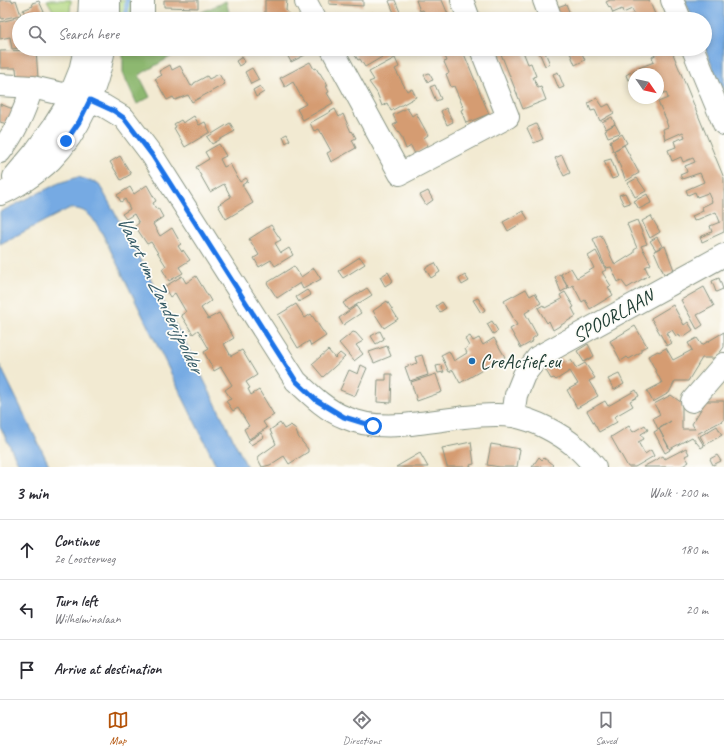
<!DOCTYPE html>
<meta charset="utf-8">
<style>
:root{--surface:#fff;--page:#f2f2f3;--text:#2b2b33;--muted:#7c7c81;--line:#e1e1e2;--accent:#b45309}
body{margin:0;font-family:Caveat,sans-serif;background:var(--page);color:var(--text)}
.compass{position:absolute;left:628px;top:68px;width:36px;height:36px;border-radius:50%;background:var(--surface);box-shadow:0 2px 6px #0003;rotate:124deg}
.stop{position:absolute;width:12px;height:12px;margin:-9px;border:3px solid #1a73e8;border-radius:50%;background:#fff}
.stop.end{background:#1a73e8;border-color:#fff;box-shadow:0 1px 4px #0008}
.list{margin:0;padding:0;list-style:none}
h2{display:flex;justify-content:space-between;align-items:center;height:52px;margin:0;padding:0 16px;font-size:17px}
h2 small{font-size:13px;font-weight:400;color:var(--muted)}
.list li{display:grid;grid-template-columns:26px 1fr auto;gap:12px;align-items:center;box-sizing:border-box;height:60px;padding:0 16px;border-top:1px solid var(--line)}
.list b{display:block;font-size:15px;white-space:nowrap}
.list p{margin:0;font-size:13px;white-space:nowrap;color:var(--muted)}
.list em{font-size:13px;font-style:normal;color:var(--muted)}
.icon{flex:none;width:22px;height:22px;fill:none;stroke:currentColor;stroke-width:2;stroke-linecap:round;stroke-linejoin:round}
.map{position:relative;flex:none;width:724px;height:467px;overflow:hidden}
.search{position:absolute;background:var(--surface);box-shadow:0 2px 6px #0003;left:12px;right:12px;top:12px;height:44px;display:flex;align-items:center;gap:10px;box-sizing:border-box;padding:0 14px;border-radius:22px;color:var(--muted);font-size:15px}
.sheet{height:232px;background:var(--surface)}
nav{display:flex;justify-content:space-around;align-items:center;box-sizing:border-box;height:56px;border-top:1px solid var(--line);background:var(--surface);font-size:11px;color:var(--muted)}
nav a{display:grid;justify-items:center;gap:2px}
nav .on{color:var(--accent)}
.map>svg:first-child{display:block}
</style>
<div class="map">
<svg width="724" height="467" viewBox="0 0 724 467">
<rect width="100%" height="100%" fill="#fdfcf7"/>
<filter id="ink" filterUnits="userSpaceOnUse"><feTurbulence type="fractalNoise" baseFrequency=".025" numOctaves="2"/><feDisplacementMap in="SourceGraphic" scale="8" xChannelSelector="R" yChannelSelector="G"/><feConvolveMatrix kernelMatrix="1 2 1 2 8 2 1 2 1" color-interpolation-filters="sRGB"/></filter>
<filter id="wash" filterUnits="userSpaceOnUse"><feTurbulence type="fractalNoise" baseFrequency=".012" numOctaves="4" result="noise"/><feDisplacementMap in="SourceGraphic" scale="16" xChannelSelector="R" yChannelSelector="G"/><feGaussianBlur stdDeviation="0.9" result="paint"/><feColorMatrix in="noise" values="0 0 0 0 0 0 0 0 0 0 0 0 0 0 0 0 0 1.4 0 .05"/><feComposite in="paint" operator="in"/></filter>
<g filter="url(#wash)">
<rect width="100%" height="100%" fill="#f2ead2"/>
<g fill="#b2d882" stroke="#688a5b">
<polygon points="47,0 71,0 70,12 67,19 58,19"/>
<polygon points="119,0 132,0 132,15 136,15 136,19 119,19"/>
</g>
<g fill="#8db870" stroke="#567a52">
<polygon points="226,1 230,17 224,19 187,19"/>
<polygon points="123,49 184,49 139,75 150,97 137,104 123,73"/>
</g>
<g fill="#76aae3" stroke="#4a748c">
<polygon points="685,0 723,0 724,2 724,94 705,49 705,19 693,19"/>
<path d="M78,177l20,6 6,10 82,151 61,123h-30l-115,-234c-9,-15 -15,-26 -34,-24l-68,35v-32l59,-29z"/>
<polygon points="0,365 50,467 20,467 0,426"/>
</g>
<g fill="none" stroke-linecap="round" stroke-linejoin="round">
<polyline stroke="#76aae3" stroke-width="5" points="126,19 127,0"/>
</g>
<g id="blocks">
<g fill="#d59c72">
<polygon points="0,0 11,0 12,2 16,0 21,15 2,19 0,15"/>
<polygon points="164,0 198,0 198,8 164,7"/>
<polygon points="265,0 287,0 286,10 292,19 267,19 265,15"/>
<polygon points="329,0 363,0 363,6 329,4"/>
<polygon points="391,0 395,0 400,12 395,15 389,1"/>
<polygon points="416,0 442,0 450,19 427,19 423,10 420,11"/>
<polygon points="610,0 649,0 657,19 622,19 634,14 632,9 623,13 622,9 613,13 610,6 609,7 606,2"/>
<polygon points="39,1 44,12 26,16 23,10 33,6 32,3"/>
<polygon points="566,4 572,19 556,19 552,9"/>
<polygon points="373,12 377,19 359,19"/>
<polygon points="21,17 22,19 19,19 19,48 12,49 10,37 0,39 0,22"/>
<polygon points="284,49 301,49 305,55 291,62"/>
<polygon points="351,49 394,49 394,50 365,67 360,59 358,60"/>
<polygon points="442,49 462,49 489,114 466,123 461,110 464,109 454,86 451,87 446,74 449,73 444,62 447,61"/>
<polygon points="499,49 522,49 528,64 531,63 536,76 533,77 538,88 541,87 546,100 523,109"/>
<polygon points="571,49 580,49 585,60 575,65 569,50"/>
<polygon points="664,49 671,49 724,178 724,232 702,242 700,237 712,232 710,226 720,222 716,212 694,221 692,216 703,211 702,207 712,202 708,193 697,197 695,192 688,195 686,190 704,182 700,173 682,179 680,175 687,172 685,166 695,162 693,158 683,162 681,157 672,161 668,150 676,147 674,141 685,137 683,132 665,140 663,129 668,127 666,121 667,121 658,102 668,98 666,92 658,96 658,74 634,74 634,77 628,80 626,75 636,69 654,62 652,57 662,51 662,50"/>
<polygon points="36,50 38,78 17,79 16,68 0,68 0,51"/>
<polygon points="544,50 550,64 545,66 539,52"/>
<polygon points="242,57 245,62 239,66 236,61"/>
<polygon points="395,58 399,67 395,69 407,91 412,89 416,97 391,111 387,103 382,106 377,93 369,82 374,80 369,72"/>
<polygon points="310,62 314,69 316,68 319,73 320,73 328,86 326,86 329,92 327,93 333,103 303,120 297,109 306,104 299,93 293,82 285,87 280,78"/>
<polygon points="170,65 172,70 180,66 191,86 194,84 194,83 207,76 209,79 219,74 225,84 192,102 188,95 175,100 173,97 167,100 155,79 162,75 159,71"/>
<polygon points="252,68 259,80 251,84 245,72"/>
<polygon points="558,72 564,87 559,89 553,74"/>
<polygon points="429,73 433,80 428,82 424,75"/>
<polygon points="435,85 441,99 436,101 430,87"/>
<polygon points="260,86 264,92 256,97 253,90"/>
<polygon points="597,98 603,107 609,104 614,113 600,121 595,110 591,111 588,103"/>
<polygon points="0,104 13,109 7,124 0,122"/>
<polygon points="407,108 412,116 416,113 428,135 424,138 428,146 415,154 411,146 406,149 401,136 393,125 397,123 393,115"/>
<polygon points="446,108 453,122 447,125 441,111"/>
<polygon points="335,109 339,117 343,114 351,132 352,131 356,138 352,140 356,148 331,162 327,153 331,151 319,129 314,131 310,123"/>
<polygon points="194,116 199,125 205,122 210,132 185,147 174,128 176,127 174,124 181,120 183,123"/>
<polygon points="612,117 615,124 606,129 602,122"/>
<polygon points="230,123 235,131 212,144 207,137"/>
<polygon points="536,124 543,139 534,143 527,128"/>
<polygon points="615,124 620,133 608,137 605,130"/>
<polygon points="287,134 290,140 286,143 283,136"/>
<polygon points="622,134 627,143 613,151 610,141"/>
<polygon points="219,144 226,156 220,159 224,167 230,164 240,182 246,178 248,181 242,185 253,203 226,219 218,205 231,197 224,184 210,192 196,167 209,159 205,152"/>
<polygon points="624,145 639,173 626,181 614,151"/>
<polygon points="562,155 570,173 564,176 555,158"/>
<polygon points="120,156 131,174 121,180 110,162"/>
<polygon points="611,159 618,177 612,179 604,161"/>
<polygon points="637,178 646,191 635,197 628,183"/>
<polygon points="147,185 156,201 153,203 156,209 158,208 163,217 153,224 160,236 172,228 181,244 178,246 182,252 183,250 190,260 179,267 183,273 169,281 162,269 166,266 151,242 147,244 135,226 139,223 134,214 126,219 122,214 130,209 125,199 121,202 117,195 130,187 134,194"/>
<polygon points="428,191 433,200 426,205 420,195"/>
<polygon points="625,193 630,203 624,205 619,195"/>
<polygon points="647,194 651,203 639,209 634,201"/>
<polygon points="523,211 528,219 508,231 503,222"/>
<polygon points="651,216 660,232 650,238 642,221"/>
<polygon points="637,220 647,244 641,246 651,264 645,267 649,275 627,288 621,280 618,282 611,267 606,268 593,239 601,235 615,265 634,253 634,250 637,248 627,224"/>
<polygon points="271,225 281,240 275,243 281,253 289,248 293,255 275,266 271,260 259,267 254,258 259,255 249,239"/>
<polygon points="657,237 662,246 656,250 650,241"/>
<polygon points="665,246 674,270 664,274 654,251"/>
<polygon points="596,251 606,270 602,272 611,286 608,287 613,295 590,309 585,300 582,302 573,285 569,288 561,274 571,268 577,278 594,268 588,256"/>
<polygon points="360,257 365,264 343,278 338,271"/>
<polygon points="435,263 440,272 431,278 425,268"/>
<polygon points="294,266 301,277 314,268 321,279 303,289 300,283 277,298 267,283"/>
<polygon points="388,272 393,281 385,286 380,277"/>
<polygon points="560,274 568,288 561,292 555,277"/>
<polygon points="465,275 469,281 462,285 459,279"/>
<polygon points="182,276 186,283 196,276 211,301 201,308 208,319 219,313 234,338 224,344 231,356 242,350 257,375 246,382 250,388 248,389 251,395 259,390 274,415 263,422 267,428 249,439 244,429 249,426 238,408 233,411 226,401 231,399 225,390 232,385 221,367 214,371 204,352 209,349 198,330 193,334 181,315 186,312 175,293 170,297 164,287"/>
<polygon points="719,278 723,289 716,292 712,281"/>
<polygon points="704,287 714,306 697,315 703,325 697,329 681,300"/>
<polygon points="367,288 372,295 348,310 343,303"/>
<polygon points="526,289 530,296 535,293 541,303 525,313 537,335 532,339 533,341 521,348 510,329 517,325 504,301"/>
<polygon points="307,290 311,295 299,302 296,297"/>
<polygon points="565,292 574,307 572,308 576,316 553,330 549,321 547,323 538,308 543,305 545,308 562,299 560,295"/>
<polygon points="478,298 485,310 481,313 473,300"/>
<polygon points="387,301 398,319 384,328 373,311"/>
<polygon points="442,302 446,308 440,312 436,306"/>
<polygon points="296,304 305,318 311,314 326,336 311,346 309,341 298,348 278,315"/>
<polygon points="673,305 684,325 688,322 693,330 683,337 683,336 680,337 679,334 676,336 672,330 666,333 672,343 667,346 651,318"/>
<polygon points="356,306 361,313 343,325 339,318"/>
<polygon points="492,321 498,331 493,334 487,324"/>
<polygon points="635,326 647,346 641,349 641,352 629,359 627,357 621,361 610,341"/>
<polygon points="380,331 384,339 376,344 371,336"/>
<polygon points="353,332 356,333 363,341 356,345 363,354 354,361 339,343"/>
<polygon points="724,332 724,347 716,358 702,358 688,381 675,381 669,393 653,402 647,391 662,383 648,356 658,351 659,352 666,348 673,360 692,350 688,343 697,338 702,345"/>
<polygon points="470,336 473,341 479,338 483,345 494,338 505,357 460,383 453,370 449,372 441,355 449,351 454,361 467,353 465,349 469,346 465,339"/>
<polygon points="588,344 594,356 584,362 577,351"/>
<polygon points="387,346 391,356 374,363 369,352"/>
<polygon points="328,350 335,358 340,353 345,357 323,377 312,364"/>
<polygon points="422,355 428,375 410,381 405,367 417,363 415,357"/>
<polygon points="561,358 564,363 571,360 576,368 585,363 595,378 589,381 598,396 577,408 567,390 578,384 570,371 556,380 554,378 551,379 544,367"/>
<polygon points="361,365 367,368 355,396 340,390 349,370 358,374"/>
<polygon points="441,365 444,372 438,373 436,366"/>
<polygon points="386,374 392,374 391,403 377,402 378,380 386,380"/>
<polygon points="436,374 442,392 417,401 411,382"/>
<polygon points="619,374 624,384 614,390 608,379"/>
<polygon points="636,390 639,396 630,401 633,406 614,417 617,422 599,432 587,411 605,401 608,406"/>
<polygon points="671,395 682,403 682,429 695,429 692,424 706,401 724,401 724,420 697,434 704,446 701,448 692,437 670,449 659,429 671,421 658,429 653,418 660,414 654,404"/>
<polygon points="280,423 284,429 291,425 293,427 294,427 299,438 308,449 308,452 289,464 284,456 270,465 262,467 258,459 259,456 276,444 270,430"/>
<polygon points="645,425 648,430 641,434 644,439 638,442 645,454 651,450 654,456 635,467 628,467 611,437 629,426 633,432"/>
<polygon points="717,426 722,435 705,445 700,436"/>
<polygon points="659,429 670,450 665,453 654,432"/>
<polygon points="261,433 264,437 251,445 248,441"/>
<polygon points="471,442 474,464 470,465 471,467 447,467 442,448"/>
<polygon points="491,444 520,449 517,467 500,467 487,465"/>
<polygon points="686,448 689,454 685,456 689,462 681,467 643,467 663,456 665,459"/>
<polygon points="420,453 428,467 396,467"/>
<polygon points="717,455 721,461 713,465 710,459"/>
<polygon points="539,457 542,460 544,458 553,465 551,467 532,467"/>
</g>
</g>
</g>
<g filter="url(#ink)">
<use href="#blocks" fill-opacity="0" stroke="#889483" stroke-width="1"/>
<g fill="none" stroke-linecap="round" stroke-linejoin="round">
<defs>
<g id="minor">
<polyline points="143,0 143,19"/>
<polyline points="306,0 306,2 315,19"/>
<polyline points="462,0 469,19"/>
<polyline points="544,0 551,19"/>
<polyline points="672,0 680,19"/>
<polyline points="332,49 400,174 508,117 481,49"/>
<polyline points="693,49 724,124"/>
<path d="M0,85l32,2 57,13 15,6 20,12 28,37 144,226c14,13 30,29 48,36 24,11 50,10 75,6 28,-3 67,-11 94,-7 22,4 46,17 63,31 7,6 13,13 19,20"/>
<path d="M0,152c16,-20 25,-41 32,-65"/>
<polyline points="692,401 724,364"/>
<polyline points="513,416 516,395 524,375 538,357 724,255"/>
</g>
<g id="major">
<polyline points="89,19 90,0"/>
<polyline points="109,19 109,0"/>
<polyline points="14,177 35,152 53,127 65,108 80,71 85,49"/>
<path d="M0,194c9,-3 16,-8 24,-13 9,-6 19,-13 27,-21 29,-29 46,-71 53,-111"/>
</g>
</defs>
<use href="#minor" stroke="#889483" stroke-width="24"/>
<use href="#major" stroke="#889483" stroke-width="24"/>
<use href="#minor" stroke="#fff" stroke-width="22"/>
<use href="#major" stroke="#fff" stroke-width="22"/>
</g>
</g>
<g fill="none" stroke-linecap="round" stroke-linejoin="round" filter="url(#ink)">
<polyline stroke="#1a73e8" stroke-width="5" points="66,141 79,122 90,100 114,111 124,118 152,155 296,381 316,400 344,417 373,426"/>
</g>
<circle fill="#1f6fb2" stroke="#fdfcf7" stroke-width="1.5" cx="472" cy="361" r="4"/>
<g text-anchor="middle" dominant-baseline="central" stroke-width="3.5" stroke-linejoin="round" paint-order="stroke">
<g font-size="20" fill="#1f3d34" stroke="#fdfcf7">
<text transform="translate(613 316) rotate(-29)">SPOORLAAN</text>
</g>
<g font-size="20" fill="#1f3d34" stroke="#fdfcf7" text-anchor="start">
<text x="480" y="361">CreActief.eu</text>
</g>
<g font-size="21" font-style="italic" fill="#395e69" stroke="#fdfcf7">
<text transform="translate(161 294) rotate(64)">Vaart vm Zanderijpolder</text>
</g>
</g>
</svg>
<svg class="compass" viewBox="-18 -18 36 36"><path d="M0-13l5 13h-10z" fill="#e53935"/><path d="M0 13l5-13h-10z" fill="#7c7c81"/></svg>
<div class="stop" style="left:373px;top:426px"></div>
<div class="stop end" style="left:66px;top:141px"></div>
<div class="search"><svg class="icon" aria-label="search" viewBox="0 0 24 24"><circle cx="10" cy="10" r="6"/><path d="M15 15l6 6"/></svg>Search here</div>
</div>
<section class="sheet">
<h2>3 min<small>Walk · 200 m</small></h2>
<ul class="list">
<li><svg class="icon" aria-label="ahead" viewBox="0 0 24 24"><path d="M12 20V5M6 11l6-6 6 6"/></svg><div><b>Continue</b><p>2e Loosterweg</p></div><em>180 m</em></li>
<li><svg class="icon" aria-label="left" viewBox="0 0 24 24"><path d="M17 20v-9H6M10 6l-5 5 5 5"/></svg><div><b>Turn left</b><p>Wilhelminalaan</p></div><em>20 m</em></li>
<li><svg class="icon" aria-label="arrive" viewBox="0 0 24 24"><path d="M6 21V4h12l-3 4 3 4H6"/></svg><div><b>Arrive at destination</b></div></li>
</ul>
</section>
<nav>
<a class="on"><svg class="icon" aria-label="map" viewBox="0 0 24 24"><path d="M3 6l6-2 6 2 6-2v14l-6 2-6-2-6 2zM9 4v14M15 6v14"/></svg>Map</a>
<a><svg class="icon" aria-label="directions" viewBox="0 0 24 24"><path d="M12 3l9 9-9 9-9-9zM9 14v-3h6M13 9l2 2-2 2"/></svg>Directions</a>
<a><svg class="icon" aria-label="saved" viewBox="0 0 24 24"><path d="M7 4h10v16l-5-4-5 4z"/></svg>Saved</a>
</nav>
